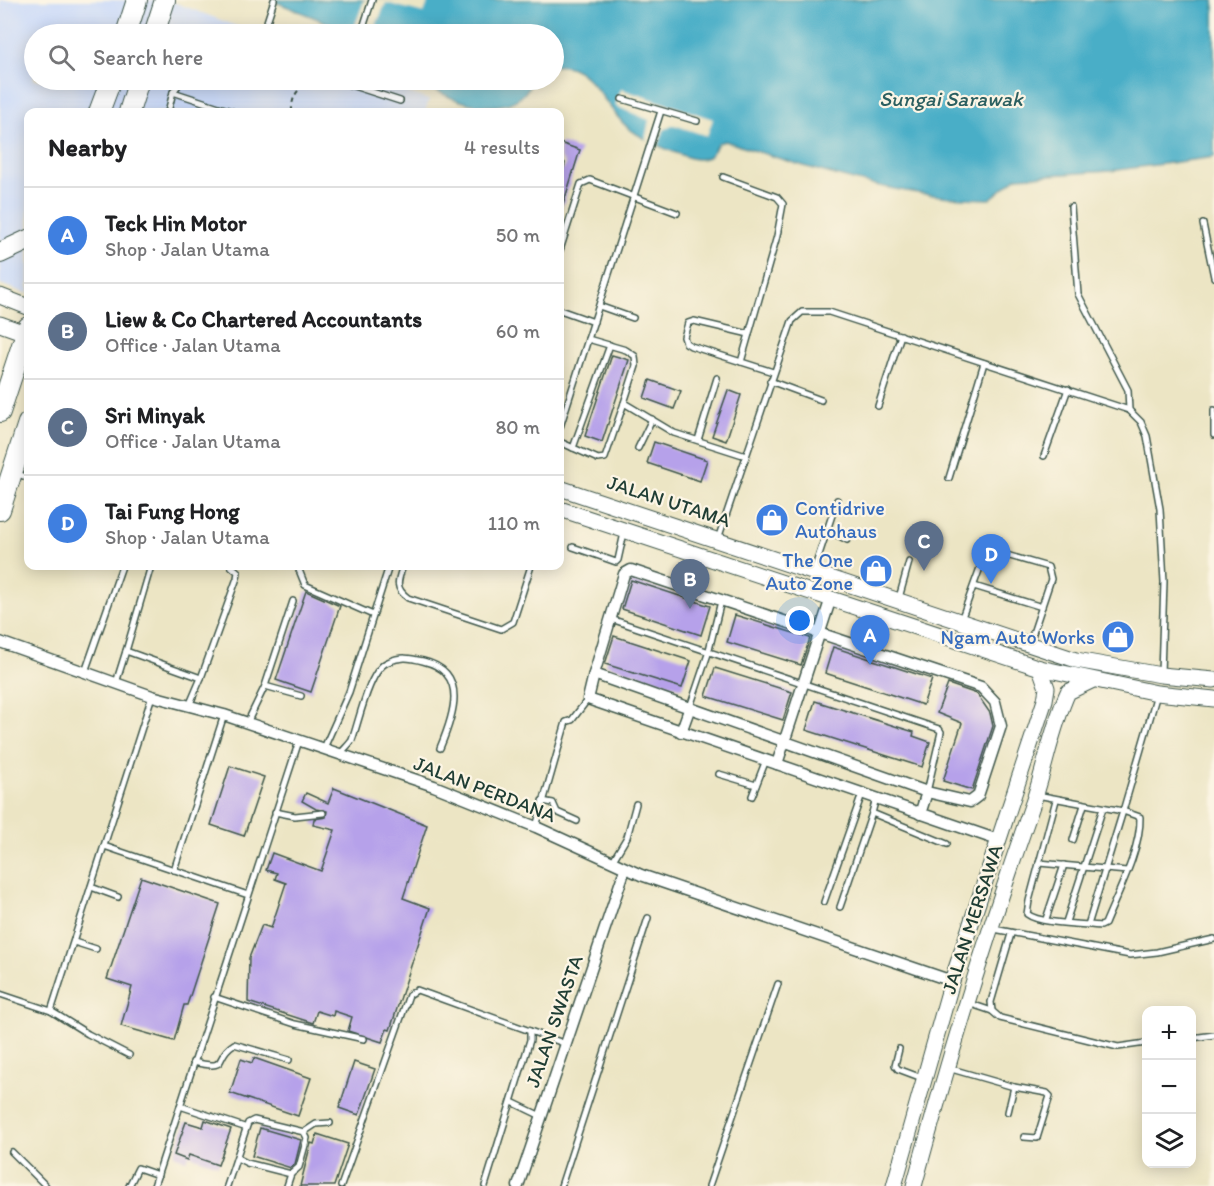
<!DOCTYPE html>
<meta charset="utf-8">
<style>
:root{--surface:#fff;--page:#f6f6f6;--text:#202124;--muted:#757577;--line:#e0e0e0;--accent:#d93025}
body{margin:0;font-family:Itim,sans-serif;background:var(--page);color:var(--text)}
.controls{position:absolute;right:18px;bottom:18px;display:grid;overflow:hidden;border-radius:12px;box-shadow:0 3px 15px #0003}
.controls button{width:54px;height:54px;display:grid;place-items:center;padding:0;border:0;border-bottom:2px solid var(--line);background:var(--surface);color:var(--text);font:30px sans-serif}
.you{position:absolute;left:800px;top:621px;width:21px;height:21px;margin:-15px;border:4px solid #fff;border-radius:50%;background:#1a73e8;box-shadow:0 0 0 9px #1a73e833}
.badge{display:grid;place-items:center;width:39px;height:39px;border-radius:50%;background:var(--accent);color:#fff;font-size:20px;font-weight:700}
.pin{position:absolute;translate:-50% -50px;filter:drop-shadow(0 2px 3px #0008)}
.pin::after{content:'';position:absolute;top:32px;width:21px;height:18px;background:inherit;clip-path:polygon(0 0,100% 0,50% 100%)}
.list{margin:0;padding:0;list-style:none}
h2{display:flex;justify-content:space-between;align-items:center;height:78px;margin:0;padding:0 24px;font-size:26px}
h2 small{font-size:20px;font-weight:400;color:var(--muted)}
.list li{display:grid;grid-template-columns:39px 1fr auto;gap:18px;align-items:center;box-sizing:border-box;height:96px;padding:0 24px;border-top:2px solid var(--line)}
.list b{display:block;font-size:22px;white-space:nowrap}
.list p{margin:0;font-size:20px;white-space:nowrap;color:var(--muted)}
.list em{font-size:20px;font-style:normal;color:var(--muted)}
.icon{flex:none;width:33px;height:33px;fill:none;stroke:currentColor;stroke-width:2;stroke-linecap:round;stroke-linejoin:round}
.map{position:relative;flex:none;width:1214px;height:1186px;overflow:hidden}
.search{position:absolute;background:var(--surface);box-shadow:0 3px 15px #0003;left:24px;top:24px;width:540px;height:66px;display:flex;align-items:center;gap:15px;box-sizing:border-box;padding:0 21px;border-radius:33px;color:var(--muted);font-size:22px}
.panel{position:absolute;background:var(--surface);box-shadow:0 3px 15px #0003;left:24px;top:108px;width:540px;height:462px;border-radius:12px}
.map>svg:first-child{display:block}
</style>
<div class="map">
<svg width="1214" height="1186" viewBox="0 0 1214 1186">
<rect width="100%" height="100%" fill="#fcf5e5"/>
<filter id="ink" filterUnits="userSpaceOnUse"><feTurbulence type="fractalNoise" baseFrequency=".0167" numOctaves="2"/><feDisplacementMap in="SourceGraphic" scale="12" xChannelSelector="R" yChannelSelector="G"/><feConvolveMatrix kernelMatrix="1 2 1 2 8 2 1 2 1" color-interpolation-filters="sRGB"/></filter>
<filter id="wash" filterUnits="userSpaceOnUse"><feTurbulence type="fractalNoise" baseFrequency=".008" numOctaves="4" result="noise"/><feDisplacementMap in="SourceGraphic" scale="24" xChannelSelector="R" yChannelSelector="G"/><feGaussianBlur stdDeviation="1.35" result="paint"/><feColorMatrix in="noise" values="0 0 0 0 0 0 0 0 0 0 0 0 0 0 0 0 0 1.4 0 .05"/><feComposite in="paint" operator="in"/></filter>
<g filter="url(#wash)">
<rect width="100%" height="100%" fill="#ece5c4"/>
<polygon fill="#ccdbf9" points="0,0 168,0 257,34 34,34 34,80 374,80 429,100 425,112 28,112 28,294 0,284"/>
<g fill="#48aec7" stroke="#34767e" stroke-width="1.5">
<path d="M271,0h943v157l-104,14 -93,6 -27,22c-90,0 -180,-30 -265,-58l-7,2 -8,13c-10,6 -20,2 -31,-2 -19,-7 -38,-15 -53,-28 -21,-19 -38,-66 -72,-60v-32h-199z"/>
<path d="M424,80h109c-4,6 -7,14 -14,18 -24,18 -76,3 -95,-18z"/>
</g>
<g fill="#ece5c4">
<polygon points="364,0 429,0 424,13 386,3 372,34 352,34"/>
<polygon points="621,89 713,119 707,136 674,125 664,130 659,145 645,140 649,120 615,106"/>
</g>
<g id="blocks">
<g fill="#b6a1ea">
<polygon points="560,143 580,150 562,208 560,170 564,168 565,163 560,158"/>
<polygon points="612,355 629,360 602,442 585,436"/>
<polygon points="650,380 681,391 674,409 644,398"/>
<polygon points="728,390 741,395 726,441 712,436"/>
<polygon points="654,442 707,460 700,481 647,463"/>
<polygon points="631,580 710,606 701,635 622,609"/>
<polygon points="306,591 340,606 311,692 276,680"/>
<polygon points="735,615 810,638 801,665 727,642"/>
<polygon points="614,636 691,661 682,688 605,664"/>
<polygon points="833,647 932,679 923,705 825,673"/>
<polygon points="715,668 792,692 783,720 706,696"/>
<polygon points="948,684 977,694 990,713 993,726 972,790 943,781 962,723 937,713"/>
<polygon points="815,701 914,732 913,736 930,742 922,767 806,730"/>
<polygon points="230,766 264,777 244,836 211,825"/>
<polygon points="334,788 427,825 403,898 430,908 390,1030 387,1029 382,1042 348,1031 352,1017 334,1011 333,1016 317,1011 313,1023 248,1002 249,958 262,925 271,928 286,883 275,879 277,873 266,870 272,853 321,871 335,830 313,825 314,819 326,817 327,811 316,809 302,801 306,793 328,803"/>
<polygon points="141,877 220,904 187,1005 184,1005 174,1041 121,1026 132,987 107,979"/>
<polygon points="254,1058 311,1078 298,1116 230,1093 241,1059 252,1063"/>
<polygon points="354,1062 375,1069 359,1115 339,1108"/>
<polygon points="205,1120 231,1129 218,1165 189,1155 187,1160 174,1155 186,1122 203,1127"/>
<polygon points="260,1128 301,1140 295,1164 291,1168 252,1156"/>
<polygon points="317,1134 348,1144 334,1186 300,1186 311,1143 314,1144"/>
</g>
</g>
</g>
<g filter="url(#ink)">
<use href="#blocks" fill-opacity="0" stroke="#3e564a" stroke-width="1.5"/>
<g fill="none" stroke-linecap="round" stroke-linejoin="round">
<defs>
<g id="lane">
<polyline points="263,34 274,0"/>
<polyline points="361,34 372,0"/>
<polyline points="335,80 400,101"/>
<polyline points="173,92 234,112"/>
<polyline points="622,99 697,121"/>
<polyline points="168,112 173,92 182,80"/>
<polyline points="560,163 560,165"/>
<polyline points="723,177 777,197 783,204 777,236 741,362"/>
<polyline points="1071,207 1078,294 1128,390 1129,410"/>
<polyline points="1203,224 1214,277"/>
<polyline points="560,250 581,184 590,180 677,213"/>
<polyline points="599,306 633,318"/>
<polyline points="560,310 594,322"/>
<polyline points="749,334 694,321 688,323 684,337 686,343 691,346 773,372"/>
<polyline points="588,339 626,350 635,356 636,366 624,403"/>
<polyline points="770,381 821,400"/>
<polyline points="878,406 901,335"/>
<polyline points="1214,410 1214,435"/>
<polyline points="560,427 661,111"/>
<polyline points="698,440 717,378"/>
<polyline points="560,442 598,459 605,458 624,403 674,433 746,456"/>
<polyline points="573,448 610,345"/>
<polyline points="638,448 652,419"/>
<polyline points="1044,456 1068,389"/>
<polyline points="16,473 28,478"/>
<polyline points="949,478 984,363"/>
<polyline points="829,531 847,540"/>
<polyline points="718,539 792,321 802,312 829,312 1129,410 1141,422 1147,436 1160,509 1164,582 1161,673"/>
<polyline points="573,547 616,562 618,560 624,533"/>
<polyline points="300,566 299,570 305,585 373,615"/>
<path d="M403,566c-5,14 -9,22 5,32l93,31 12,-7 18,-56"/>
<polyline points="814,570 837,500"/>
<polyline points="974,586 1042,607"/>
<polyline points="899,598 909,562"/>
<polyline points="611,619 939,729 941,732 927,792"/>
<polyline points="961,620 985,554 989,550 1048,567 1051,579 1030,642"/>
<polyline points="126,651 151,566"/>
<polyline points="85,672 122,566"/>
<polyline points="201,678 237,578 238,572 231,566"/>
<polyline points="116,683 126,651 201,678 189,706"/>
<polyline points="265,686 301,696"/>
<polyline points="690,707 708,654 721,601"/>
<polyline points="247,723 265,686 293,601"/>
<polyline points="324,748 349,692 389,566"/>
<path d="M340,754c4,-5 9,-9 12,-14 7,-18 17,-71 36,-78 13,-6 22,-4 35,-1 47,11 30,56 17,87"/>
<polyline points="719,774 756,785"/>
<polyline points="1037,795 1123,811 1157,694"/>
<polyline points="752,796 766,760"/>
<polyline points="876,798 872,813 947,844"/>
<path d="M1056,800l-27,101 -2,13c13,10 56,10 74,12l4,-2c12,-30 36,-74 35,-107l-17,-6 -35,114"/>
<polyline points="542,801 553,803 557,812 577,821"/>
<polyline points="275,812 295,816 323,813"/>
<polyline points="536,827 566,722 572,720 588,699"/>
<polyline points="1073,840 1084,805"/>
<polyline points="104,846 248,895"/>
<polyline points="612,862 627,837 636,804"/>
<polyline points="1039,863 1127,871"/>
<polyline points="174,870 224,715"/>
<polyline points="91,887 118,897"/>
<polyline points="824,902 862,794"/>
<polyline points="840,907 872,813"/>
<polyline points="1046,919 1064,865"/>
<polyline points="1066,922 1103,808"/>
<polyline points="994,929 1130,955 1157,952 1214,939"/>
<polyline points="1011,934 991,1002 992,1011 1000,1018 1118,1047 1146,1043"/>
<polyline points="74,942 96,949"/>
<polyline points="0,994 51,1011 152,696"/>
<polyline points="214,997 295,1024 364,1039"/>
<polyline points="968,1003 992,1011"/>
<polyline points="51,1011 88,1034 129,1055"/>
<polyline points="530,1031 566,1044"/>
<polyline points="1192,1038 1214,1035"/>
<polyline points="899,1049 895,1065 898,1069 922,1078"/>
<path d="M193,1062c39,9 19,-4 41,-18l55,16"/>
<polyline points="948,1068 1014,1087 1047,1093 1050,1096 1037,1138 1024,1137"/>
<polyline points="512,1102 541,1116"/>
<polyline points="180,1106 244,1127"/>
<polyline points="1008,1112 1014,1087"/>
<polyline points="12,1152 46,1186"/>
<polyline points="237,1158 247,1163 291,1174 299,1167 307,1138 304,1132"/>
<polyline points="129,1186 138,1168 158,1175"/>
<polyline points="154,1186 299,741"/>
<polyline points="227,1186 248,1123 254,1120 304,1132 316,1124 330,1123"/>
<polyline points="287,1186 291,1174"/>
<polyline points="341,1186 409,995 417,990 530,1031 530,1040 485,1186"/>
<polyline points="561,1186 648,918"/>
<polyline points="709,1186 778,984"/>
</g>
<g id="street">
<polygon points="631,570 981,687 995,702 1001,726 978,796 970,802 927,792 594,674 624,574"/>
<polyline points="0,642 152,696 224,715 434,786 536,827 641,875 952,981"/>
<polyline points="594,674 588,699 998,840"/>
<polyline points="681,732 690,707"/>
<polyline points="777,764 831,598"/>
<polyline points="920,814 927,792"/>
<polyline points="518,1186 625,869"/>
</g>
<g id="secondary">
<polyline points="0,296 28,307"/>
<polyline points="0,324 28,334"/>
<polyline points="560,488 1076,660 1161,675 1214,680"/>
<polyline points="560,509 1040,668 1157,693 1214,699"/>
<polyline points="894,1186 952,981 1045,700 1047,688 1040,668"/>
<path d="M914,1186c35,-130 75,-258 120,-386 12,-36 18,-73 34,-108l23,-11"/>
</g>
<g id="highway">
<polyline points="126,34 137,0"/>
<polyline points="154,34 165,0"/>
<polyline points="99,112 111,80"/>
<polyline points="129,112 139,80"/>
<polyline points="0,253 28,240"/>
<polyline points="0,412 28,327"/>
<polyline points="0,510 28,423"/>
</g>
</defs>
<use href="#lane" stroke="#3e564a" stroke-width="8"/>
<use href="#street" stroke="#3e564a" stroke-width="13"/>
<use href="#secondary" stroke="#3e564a" stroke-width="17"/>
<use href="#highway" stroke="#3e564a" stroke-width="22"/>
<path stroke="#3e564a" stroke-width="2" stroke-dasharray="4.5 4.5" stroke-linecap="butt" d="M292,112c-1,-16 6,-24 20,-32"/>
<use href="#lane" stroke="#fff" stroke-width="5"/>
<use href="#street" stroke="#fff" stroke-width="10"/>
<use href="#secondary" stroke="#fff" stroke-width="15"/>
<use href="#highway" stroke="#fff" stroke-width="20"/>
</g>
</g>
<defs>
<symbol id="shop-disc" viewBox="-11 -11 22 22"><circle r="9.5" fill="#3f7fe0" stroke="#fcf5e5"/><path d="M-5-2.5h2.3a2.7 3.5 0 0 1 5.4 0H5L5.5 6h-11ZM-1.5-2.5h3a1.5 2.3 0 0 0-3 0Z" fill="#fff"/></symbol>
</defs>
<g fill-rule="evenodd">
<use href="#shop-disc" x="753" y="501" width="38" height="38"/>
<use href="#shop-disc" x="857" y="552" width="38" height="38"/>
<use href="#shop-disc" x="1099" y="618" width="38" height="38"/>
</g>
<g text-anchor="middle" dominant-baseline="central" stroke-width="4.5" stroke-linejoin="round" paint-order="stroke">
<g font-size="20" fill="#1f3d34" stroke="#fcf5e5">
<text transform="translate(669 501) rotate(18)">JALAN UTAMA</text>
<text transform="translate(485 789) rotate(21)">JALAN PERDANA</text>
<text transform="translate(972 919) rotate(-72)">JALAN MERSAWA</text>
<text transform="translate(554 1021) rotate(-71)">JALAN SWASTA</text>
</g>
<g font-size="20" fill="#366cbe" stroke="#fcf5e5" text-anchor="end">
<text x="795" y="508" text-anchor="start">Contidrive<tspan x="795" dy="23">Autohaus</tspan></text>
<text x="853" y="560">The One<tspan x="853" dy="23">Auto Zone</tspan></text>
<text x="1095" y="637">Ngam Auto Works</text>
</g>
<g font-size="21" font-style="italic" fill="#2b5f60" stroke="#fcf5e5">
<text x="951" y="98">Sungai Sarawak</text>
</g>
</g>
</svg>
<div class="controls">
<button>+</button>
<button>−</button>
<button><svg class="icon" aria-label="layers" viewBox="0 0 24 24"><path d="M12 4l9 5-9 5-9-5zM3 14l9 5 9-5"/></svg></button>
</div>
<div class="you"></div>
<div class="pin badge" style="left:870px;top:665px;background:#3f7fe0">A</div>
<div class="pin badge" style="left:690px;top:609px;background:#5c6f8a">B</div>
<div class="pin badge" style="left:924px;top:571px;background:#5c6f8a">C</div>
<div class="pin badge" style="left:991px;top:584px;background:#3f7fe0">D</div>
<div class="search"><svg class="icon" aria-label="search" viewBox="0 0 24 24"><circle cx="10" cy="10" r="6"/><path d="M15 15l6 6"/></svg>Search here</div>
<section class="panel">
<h2>Nearby<small>4 results</small></h2>
<ul class="list">
<li><span class="badge" style="background:#3f7fe0">A</span><div><b>Teck Hin Motor</b><p>Shop · Jalan Utama</p></div><em>50 m</em></li>
<li><span class="badge" style="background:#5c6f8a">B</span><div><b>Liew &amp; Co Chartered Accountants</b><p>Office · Jalan Utama</p></div><em>60 m</em></li>
<li><span class="badge" style="background:#5c6f8a">C</span><div><b>Sri Minyak</b><p>Office · Jalan Utama</p></div><em>80 m</em></li>
<li><span class="badge" style="background:#3f7fe0">D</span><div><b>Tai Fung Hong</b><p>Shop · Jalan Utama</p></div><em>110 m</em></li>
</ul>
</section>
</div>
